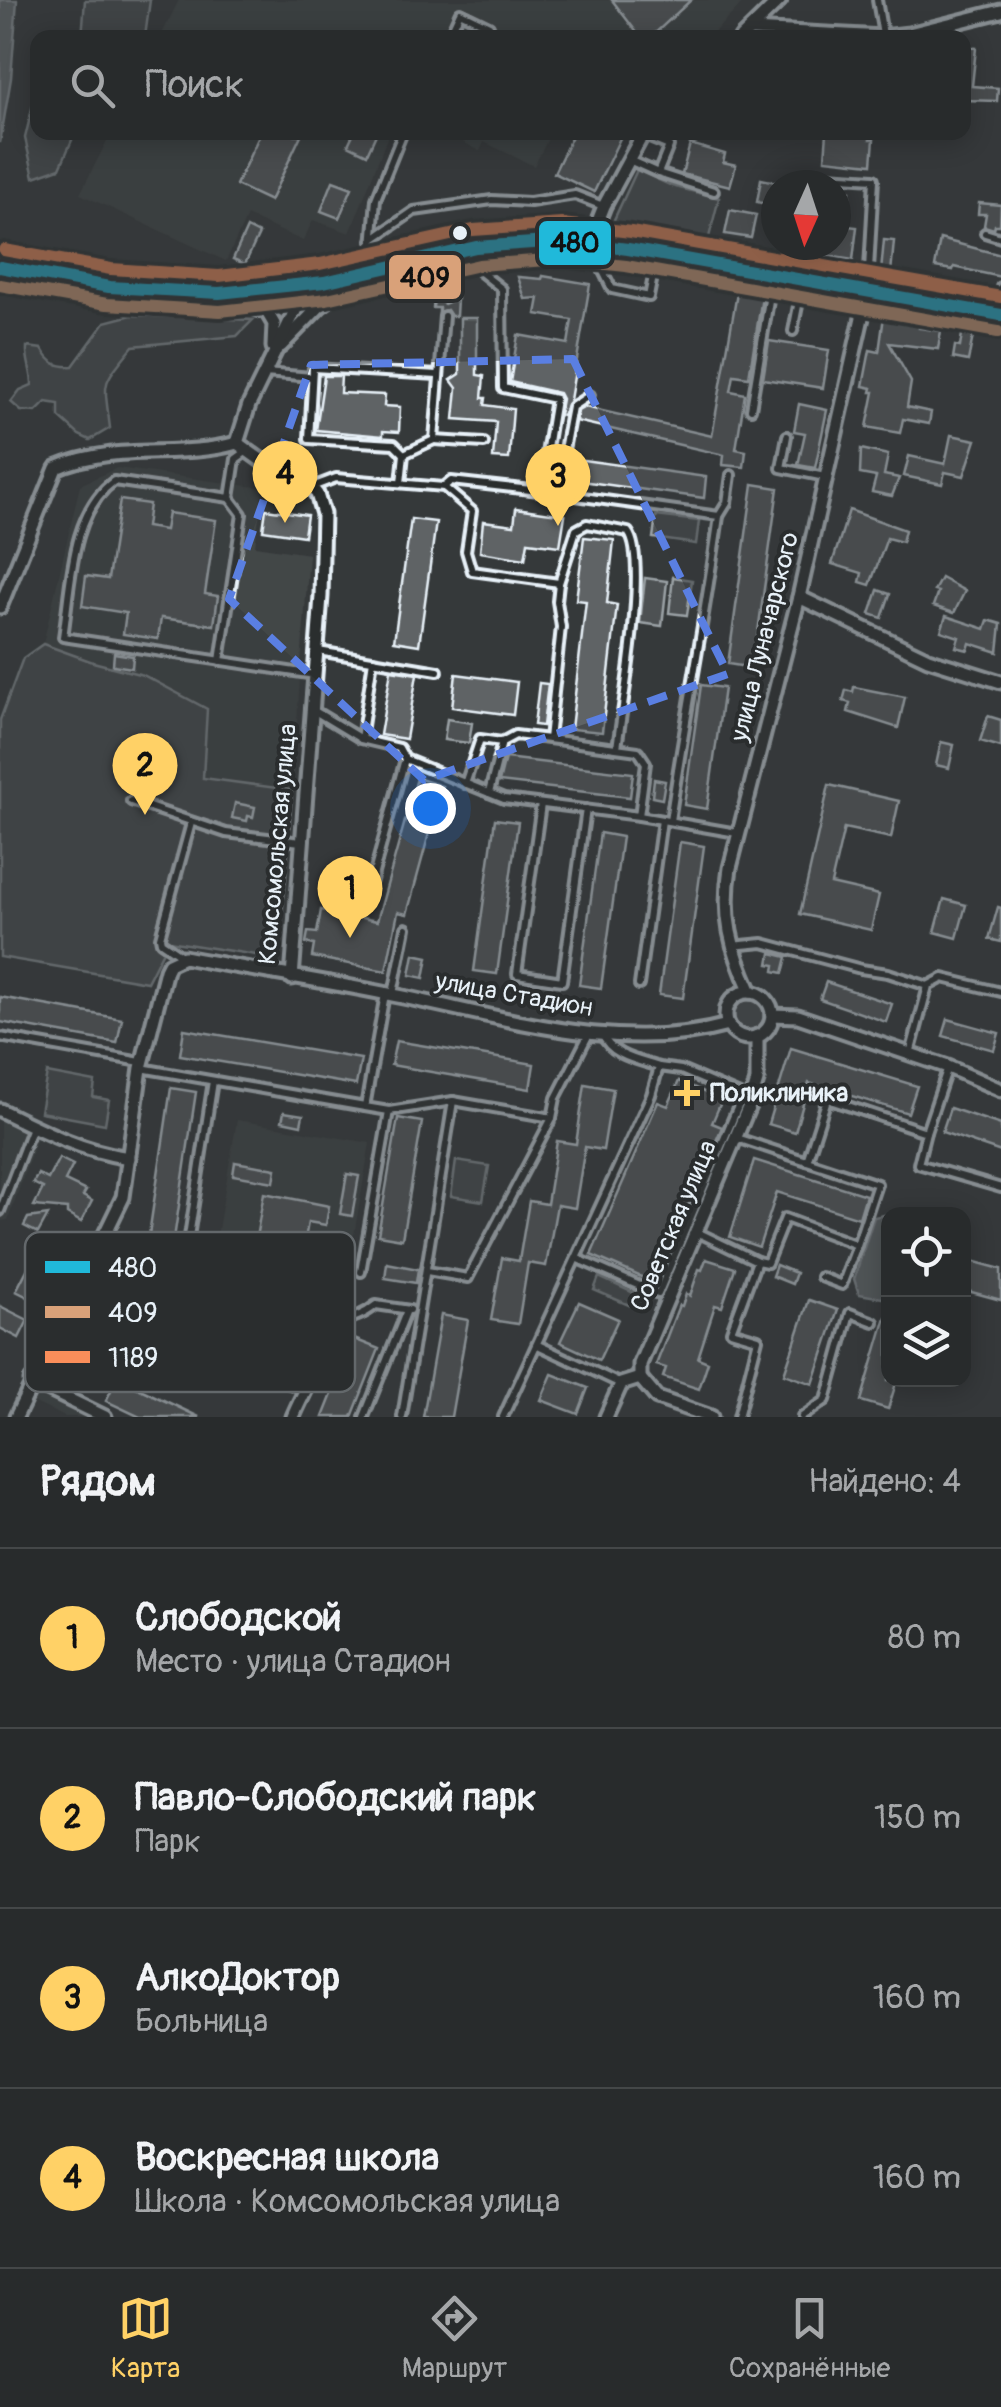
<!DOCTYPE html>
<html lang="ru">
<meta charset="utf-8">
<style>
:root{--surface:#282b2c;--page:#303334;--text:#f1f3f6;--muted:#a5a7a9;--line:#444748;--accent:#ffd166}
body{margin:0;font-family:Pangolin,sans-serif;background:var(--page);color:var(--text)}
.controls{position:absolute;right:30px;bottom:30px;display:grid;overflow:hidden;border-radius:20px;box-shadow:0 5px 25px #0003}
.controls button{width:90px;height:90px;display:grid;place-items:center;padding:0;border:0;border-bottom:2px solid var(--line);background:var(--surface);color:var(--text);font:50px sans-serif}
.compass{position:absolute;left:761px;top:170px;width:90px;height:90px;border-radius:50%;background:var(--surface);box-shadow:0 5px 25px #0003;rotate:183deg}
.you{position:absolute;left:430px;top:808px;width:35px;height:35px;margin:-25px;border:8px solid #fff;border-radius:50%;background:#1a73e8;box-shadow:0 0 0 15px #1a73e833}
.badge{display:grid;place-items:center;width:65px;height:65px;border-radius:50%;background:var(--accent);color:#111;font-size:32px;font-weight:700}
.pin{position:absolute;translate:-50% -82px;filter:drop-shadow(0 2px 5px #0008)}
.pin::after{content:'';position:absolute;top:52px;width:35px;height:30px;background:inherit;clip-path:polygon(0 0,100% 0,50% 100%)}
.list{margin:0;padding:0;list-style:none}
h2{display:flex;justify-content:space-between;align-items:center;height:130px;margin:0;padding:0 40px;font-size:42px}
h2 small{font-size:32px;font-weight:400;color:var(--muted)}
.list li{display:grid;grid-template-columns:65px 1fr auto;gap:30px;align-items:center;box-sizing:border-box;height:180px;padding:0 40px;border-top:2px solid var(--line)}
.list b{display:block;font-size:38px;white-space:nowrap}
.list p{margin:0;font-size:32px;white-space:nowrap;color:var(--muted)}
.list em{font-size:32px;font-style:normal;color:var(--muted)}
.icon{flex:none;width:55px;height:55px;fill:none;stroke:currentColor;stroke-width:2;stroke-linecap:round;stroke-linejoin:round}
.map{position:relative;flex:none;width:1001px;height:1417px;overflow:hidden}
.search{position:absolute;background:var(--surface);box-shadow:0 5px 25px #0003;left:30px;right:30px;top:30px;height:110px;display:flex;align-items:center;gap:25px;box-sizing:border-box;padding:0 35px;border-radius:20px;color:var(--muted);font-size:38px}
.sheet{height:850px;background:var(--surface)}
nav{display:flex;justify-content:space-around;align-items:center;box-sizing:border-box;height:140px;border-top:2px solid var(--line);background:var(--surface);font-size:28px;color:var(--muted)}
nav a{display:grid;justify-items:center;gap:5px}
nav .on{color:var(--accent)}
.map>svg:first-child{display:block}
</style>
<div class="map">
<svg width="1001" height="1417" viewBox="0 0 1001 1417">
<rect width="100%" height="100%" fill="#35393a"/>
<filter id="ink" filterUnits="userSpaceOnUse"><feTurbulence type="fractalNoise" baseFrequency=".01" numOctaves="2"/><feDisplacementMap in="SourceGraphic" scale="20" xChannelSelector="R" yChannelSelector="G"/><feConvolveMatrix kernelMatrix="1 2 1 2 8 2 1 2 1" color-interpolation-filters="sRGB"/></filter>
<g filter="url(#ink)">
<g fill="#424647">
<polygon points="179,0 746,0 709,37 160,38"/>
<polygon points="111,133 389,133 350,233 313,220 303,241 247,216 226,261 80,194"/>
<polygon points="446,133 551,132 551,133 534,166 484,142 480,151"/>
<polygon points="117,468 263,488 255,546 309,554 292,790 203,778 207,709 143,675 93,662 43,644 80,485"/>
<polygon points="0,1115 38,1135 8,1220 0,1221"/>
<polygon points="237,1120 370,1143 342,1304 209,1281"/>
<polygon points="39,1391 95,1417 65,1417 33,1402"/>
</g>
<g fill="#4d5152" stroke="#9aa1a5" stroke-width="2.5">
<polygon points="85,0 150,0 145,37 82,37"/>
<polygon points="37,88 38,132 75,133 60,168 34,177 25,138"/>
<polygon points="637,170 672,186 719,198 706,249 615,229 612,224"/>
<path d="M132,315l121,5 -16,16 -104,10c-33,41 -29,32 -23,82l-20,12 -11,-5 -20,-18v-13l-13,-2 -10,10 -15,-1 -10,-9 9,-12 12,-5c0,-14 -6,-24 -5,-38l15,2c8,14 15,18 31,17l32,-44z"/>
<polygon points="656,516 699,521 696,544 653,538"/>
<polygon points="673,577 692,580 687,615 669,613"/>
<polygon points="645,578 667,581 662,626 640,623"/>
<path d="M43,644l50,18 50,13 64,34 -4,69 89,12c-3,34 -5,145 -23,167l-101,-16 -21,41 -147,-25v-237l23,-62z"/>
<polygon points="447,719 472,723 469,743 444,740"/>
<circle cx="749" cy="1015" r="15"/>
<polygon points="47,1073 95,1082 93,1097 109,1100 105,1124 40,1112"/>
<polygon points="456,1161 489,1166 483,1201 451,1196"/>
<polygon points="599,1277 634,1293 629,1305 594,1290"/>
</g>
<g fill="#707579" stroke="#a0a7ac" stroke-width="2.5">
<polygon points="0,0 17,0 11,78 0,143"/>
<polygon points="898,1212 900,1214 888,1214 888,1299 859,1294 854,1279 874,1217"/>
</g>
<g fill="#5f6365" stroke="#e8f1f8" stroke-width="2.5">
<polygon points="612,0 691,0 650,38 641,38"/>
<polygon points="964,47 976,48 972,86 998,88 997,101 964,100"/>
<polygon points="261,132 301,135 270,201 236,185"/>
<polygon points="354,132 377,132 367,154 348,145"/>
<polygon points="574,132 623,132 594,192 554,173"/>
<polygon points="827,132 871,132 870,139 874,139 872,164 825,159"/>
<polygon points="690,144 725,154 723,162 736,165 730,186 682,174"/>
<polygon points="761,179 776,182 776,206 757,202"/>
<polygon points="333,181 352,188 339,218 321,211"/>
<polygon points="836,190 850,191 847,226 857,227 853,260 815,254 817,245 836,245"/>
<polygon points="979,203 1001,205 1000,225 995,225 994,229 984,226 986,214 978,214"/>
<polygon points="730,210 756,215 751,238 725,234"/>
<polygon points="247,228 259,234 245,264 233,259"/>
<polygon points="940,239 1001,255 1001,277 954,267 953,270 935,267"/>
<polygon points="884,240 894,241 891,273 881,272"/>
<polygon points="543,276 590,284 570,400 563,416 559,415 562,399 559,393 510,382 518,335 568,344 572,320 536,314 539,298 525,299 518,277 542,279"/>
<polygon points="737,293 762,297 749,377 734,375 731,391 745,394 736,449 746,451 744,467 723,465 724,455 576,421 578,411 585,407 712,436"/>
<polygon points="434,296 444,304 457,298 456,316 451,316 447,310 439,312 439,308 433,308"/>
<polygon points="884,316 920,321 919,328 941,331 938,349 889,343 911,382 907,407 931,412 929,424 903,419 900,433 867,427 874,392 871,392 872,388 863,386 870,350 879,352"/>
<polygon points="460,318 477,318 477,375 484,376 482,398 486,398 485,405 513,409 509,459 493,458 496,422 454,419 457,388 451,380 460,374"/>
<polygon points="962,334 973,336 968,361 953,358 955,346 960,347"/>
<polygon points="769,341 829,350 823,388 763,379"/>
<polygon points="324,376 341,376 340,393 385,395 384,406 400,407 399,432 383,431 383,436 316,430"/>
<polygon points="799,404 827,410 815,468 798,465 805,433 794,431"/>
<polygon points="951,435 976,440 964,476 945,472 942,484 904,476 909,456 945,464"/>
<polygon points="861,449 888,455 884,475 899,478 892,496 872,492 876,477 860,474"/>
<polygon points="583,460 706,477 704,498 581,481"/>
<polygon points="753,484 778,488 753,668 728,664"/>
<polygon points="120,500 149,504 146,527 165,530 168,513 216,520 205,594 218,596 214,625 161,618 158,639 123,634 126,613 82,606 86,576 108,579"/>
<polygon points="516,508 565,515 560,546 528,542 525,559 480,552 483,521 514,525"/>
<polygon points="266,509 307,515 304,536 263,530"/>
<polygon points="849,510 905,530 902,542 887,538 870,585 860,582 862,573 832,564"/>
<polygon points="411,519 436,522 419,645 394,641"/>
<polygon points="584,537 614,540 607,603 617,605 602,732 571,729 586,601 576,600"/>
<polygon points="941,578 965,591 954,613 933,606 938,592 934,591"/>
<polygon points="878,590 890,594 882,618 870,614"/>
<polygon points="946,616 985,629 988,620 1001,624 998,652 970,643 968,650 956,647 959,637 941,631"/>
<polygon points="114,653 133,656 132,668 113,665"/>
<polygon points="391,670 417,674 406,739 380,735"/>
<polygon points="456,674 517,682 513,715 452,707"/>
<polygon points="539,683 548,684 543,726 534,725"/>
<polygon points="701,685 724,688 707,809 684,805"/>
<polygon points="854,687 905,697 898,728 848,712 850,703 843,701 846,690 853,692"/>
<polygon points="988,716 1001,720 1001,747 980,741"/>
<polygon points="941,742 954,745 949,768 936,765"/>
<polygon points="142,746 151,750 138,787 128,784"/>
<polygon points="505,758 633,773 630,797 499,782"/>
<polygon points="417,778 442,786 407,914 398,912 386,971 312,957 314,945 306,943 308,932 317,933 321,910 377,921"/>
<polygon points="654,779 665,781 662,799 652,797"/>
<polygon points="829,785 899,801 891,838 844,828 831,884 879,895 871,930 800,914"/>
<polygon points="235,803 255,807 253,817 248,816 247,821 232,818"/>
<polygon points="495,819 518,822 497,974 474,971"/>
<polygon points="600,833 622,837 601,988 579,985"/>
<polygon points="680,842 704,846 683,998 659,995"/>
<polygon points="944,899 966,905 957,938 935,932"/>
<polygon points="998,907 1001,908 1001,942 989,939"/>
<polygon points="771,953 787,957 783,973 774,971 775,965 769,964"/>
<polygon points="414,954 428,957 424,978 410,975"/>
<polygon points="826,982 892,1004 886,1022 820,999"/>
<polygon points="0,997 122,1019 117,1043 0,1022"/>
<polygon points="948,1019 999,1033 994,1050 943,1036"/>
<polygon points="184,1029 361,1059 356,1085 180,1055"/>
<polygon points="396,1041 534,1064 530,1089 391,1065"/>
<polygon points="791,1048 917,1086 908,1113 809,1083 795,1132 768,1124"/>
<polygon points="679,1081 722,1100 712,1123 722,1127 655,1283 591,1255 658,1102 668,1106"/>
<polygon points="585,1084 613,1089 603,1150 585,1147 575,1208 557,1205 546,1266 528,1263 518,1324 491,1320 502,1258 519,1261 529,1201 547,1204 557,1141 576,1144"/>
<polygon points="171,1088 196,1092 172,1252 147,1248"/>
<polygon points="950,1108 1001,1125 1001,1152 942,1132"/>
<polygon points="284,1112 303,1115 301,1125 282,1121"/>
<polygon points="398,1118 422,1122 402,1239 378,1235"/>
<polygon points="59,1158 73,1165 65,1181 86,1191 83,1196 92,1201 81,1222 67,1214 67,1209 34,1206 43,1188 33,1183 38,1174 48,1179"/>
<polygon points="754,1160 866,1195 859,1218 777,1192 759,1247 730,1237"/>
<polygon points="235,1162 276,1169 274,1182 233,1175"/>
<polygon points="347,1174 359,1176 352,1216 340,1214"/>
<polygon points="264,1193 329,1206 326,1225 308,1222 303,1252 275,1247 272,1263 252,1260"/>
<polygon points="48,1215 38,1233 24,1226 28,1218"/>
<polygon points="33,1258 54,1269 45,1286 50,1289 42,1304 16,1291"/>
<polygon points="706,1259 735,1268 722,1307 715,1305 698,1358 708,1362 699,1389 663,1377 666,1368 656,1365 679,1305 682,1306 686,1294 690,1296 699,1269 702,1270"/>
<polygon points="964,1259 1001,1269 1001,1300 964,1290"/>
<polygon points="387,1263 418,1269 416,1283 385,1278"/>
<polygon points="776,1265 796,1273 792,1284 772,1276"/>
<polygon points="809,1300 838,1310 813,1384 784,1374"/>
<polygon points="579,1302 618,1319 599,1360 560,1342"/>
<polygon points="0,1306 28,1320 19,1338 0,1328"/>
<polygon points="441,1315 468,1320 451,1417 423,1417"/>
<polygon points="886,1317 888,1317 888,1380 897,1380 888,1409 861,1401"/>
<polygon points="354,1339 379,1349 352,1417 323,1417"/>
<polygon points="552,1374 588,1388 578,1414 541,1400"/>
<polygon points="117,1378 199,1417 140,1417 106,1401"/>
</g>
<g fill="none" stroke-linecap="round" stroke-linejoin="round">
<defs>
<g id="service">
<polyline points="877,0 883,35"/>
<polyline points="448,38 460,12 489,26 484,38"/>
<polyline points="629,160 658,173 669,146 642,135"/>
<polyline points="658,173 714,191"/>
<polyline points="819,185 827,176 874,179 868,288"/>
<polyline points="985,233 1001,238"/>
<polyline points="372,240 414,211 492,200 530,202 575,195 603,206"/>
<polyline points="590,246 612,289 649,297 657,256"/>
<path d="M475,249l3,21 24,19 1,99 52,11 -15,92 179,25c-14,102 -34,203 -49,305"/>
<polyline points="445,258 445,297"/>
<polyline points="370,270 376,199 403,132"/>
<polyline points="995,310 1001,287"/>
<polyline points="444,316 434,440 484,443"/>
<polyline points="793,331 810,245"/>
<polyline points="265,373 312,377"/>
<polyline points="751,409 773,276"/>
<polyline points="787,436 781,468 825,477"/>
<path d="M247,451l-11,8 -6,39 -116,-17c-44,32 -43,106 -51,156l252,38"/>
<polyline points="404,454 394,444 309,439 313,368 438,375"/>
<polyline points="401,483 404,454 434,440"/>
<polyline points="312,487 336,478 444,487 472,511 466,551 472,571 559,583"/>
<polyline points="444,487 451,481 540,491"/>
<polyline points="560,495 558,482 572,407 590,395"/>
<polyline points="719,516 727,503 731,475"/>
<polyline points="318,651 438,671"/>
<polyline points="220,661 242,514 230,498"/>
<polyline points="313,710 361,739 399,748 405,759 504,799 639,816 737,833"/>
<polyline points="361,739 373,660"/>
<path d="M617,748c5,-39 32,-190 11,-216l-41,-8 -11,6 -17,53 -2,18 4,26 -12,112 89,12 8,12 -7,53"/>
<polyline points="465,784 480,739 502,742"/>
<polyline points="489,793 502,742 515,735 549,739"/>
<polyline points="131,801 226,833 301,842"/>
<polyline points="541,804 517,974 562,981 586,809"/>
<polyline points="368,895 405,759"/>
<polyline points="731,946 763,943 861,969 888,973 928,986"/>
<polyline points="183,957 161,942 160,937 191,823"/>
<polyline points="639,985 662,820"/>
<polyline points="393,994 406,928"/>
<polyline points="0,1037 141,1062"/>
<polyline points="910,1054 928,986 943,978 1001,992"/>
<polyline points="659,1067 681,1070 742,1096"/>
<polyline points="141,1068 365,1107 385,994"/>
<polyline points="365,1107 389,1111 453,1101 552,1118 556,1098 589,1034"/>
<polyline points="926,1132 918,1164 1001,1188"/>
<polyline points="737,1138 877,1184 857,1245 785,1218 767,1263 757,1261"/>
<polyline points="807,1161 827,1099 926,1132 948,1067"/>
<polyline points="0,1211 32,1127"/>
<polyline points="697,1232 757,1261 731,1331 758,1339 738,1417"/>
<polyline points="578,1259 658,1294 742,1097"/>
<polyline points="427,1271 468,1278 552,1118"/>
<polyline points="361,1272 389,1111"/>
<polyline points="821,1277 842,1285 857,1245"/>
<polyline points="182,1282 213,1081"/>
<path d="M319,1328c22,-11 35,-5 57,-23l34,5"/>
<polyline points="58,1332 117,1360 164,1341 304,1389"/>
<polyline points="538,1345 621,1384"/>
<polyline points="364,1417 407,1310"/>
<polyline points="402,1417 453,1101"/>
<path d="M503,1417l148,-322 8,-28c-21,-7 -48,-11 -57,-33"/>
<polyline points="802,1417 826,1400 850,1313 874,1322"/>
</g>
<g id="minor">
<polyline points="751,30 883,37 909,34 1001,11"/>
<polyline points="741,38 780,0"/>
<polyline points="589,244 604,206 644,132"/>
<polyline points="225,299 267,312 274,324 273,347"/>
<polyline points="281,346 320,306 357,279"/>
<polyline points="237,443 272,468 311,487 317,494 323,514 321,596 292,978"/>
<polyline points="237,443 249,405 297,307 296,287"/>
<polyline points="799,597 928,659 1001,682"/>
<path d="M0,607l56,-139c59,-26 121,-8 181,-25"/>
<path d="M751,992c-20,-43 -29,-77 -21,-124l69,-271 69,-306"/>
<circle cx="749" cy="1015" r="23"/>
<polyline points="772,1015 798,1016 948,1067 1001,1090"/>
<path d="M0,1110c42,21 82,41 129,48"/>
<path d="M99,1250l40,19 179,60c10,28 -15,62 -25,88"/>
<polyline points="640,1378 640,1364 751,1101 757,1081 757,1036"/>
<polyline points="640,1378 657,1398 711,1417"/>
<polyline points="31,1381 105,1417"/>
<path d="M16,1417l107,-220 18,-129 25,-98 3,-6 15,-7c68,13 136,23 204,37 110,21 229,62 340,31"/>
<polyline points="606,1417 621,1384 640,1378"/>
</g>
<path id="secondary" d="M0,267c97,21 194,35 293,20 82,-12 161,-44 245,-46 60,-1 121,14 180,24 94,16 189,33 283,50"/>
</defs>
<use href="#service" stroke="#e8f1f8" stroke-width="14"/>
<use href="#minor" stroke="#e8f1f8" stroke-width="19"/>
<use href="#secondary" stroke="#e8f1f8" stroke-width="25"/>
<use href="#service" stroke="#2a2d2e" stroke-width="6"/>
<use href="#minor" stroke="#2a2d2e" stroke-width="11"/>
<use href="#secondary" stroke="#2a2d2e" stroke-width="18"/>
<defs>
<polyline id="bus-1" points="0,267 109,287 219,293 324,282 476,247 561,241 628,249 1001,315"/>
<polyline id="bus-2" points="0,285 107,304 220,311 327,299 479,265 560,259 626,266 998,332"/>
<polyline id="bus-3" points="4,250 111,269 219,276 320,264 473,230 562,224 631,232 1001,297"/>
</defs>
<use href="#bus-1" stroke="#2a2d2e" stroke-width="20"/>
<use href="#bus-2" stroke="#2a2d2e" stroke-width="20"/>
<use href="#bus-3" stroke="#2a2d2e" stroke-width="20"/>
<use href="#bus-1" stroke="#20b9da" stroke-width="12"/>
<use href="#bus-2" stroke="#d9a179" stroke-width="12"/>
<use href="#bus-3" stroke="#fa8e5a" stroke-width="12"/>
</g>
</g>
<path d="M0 0H1001V1417H0ZM573,359l155,315 -304,106 -195,-181 82,-234z" fill="#35393a" fill-opacity=".55" fill-rule="evenodd"/>
<path fill="none" stroke="#5a7fe2" stroke-width="8" stroke-dasharray="20 12" stroke-linejoin="round" d="M573,359l155,315 -304,106 -195,-181 82,-234z"/>
<circle fill="#e8f1f8" stroke="#2a2d2e" stroke-width="4" cx="460" cy="233" r="9"/>
<path fill="#ffd166" stroke="#2a2d2e" stroke-width="4" d="M682 1078h10v10h10v10h-10v10h-10v-10h-10v-10h10z"/>
<g text-anchor="middle" dominant-baseline="central" stroke-width="8" stroke-linejoin="round" paint-order="stroke">
<g font-size="25" fill="#e8f1f8" stroke="#2a2d2e">
<text transform="translate(765 637) rotate(-76)">улица Луначарского</text>
<text transform="translate(278 844) rotate(-85)">Комсомольская улица</text>
<text transform="translate(514 995) rotate(10)">улица Стадион</text>
<text transform="translate(674 1226) rotate(-67)">Советская улица</text>
</g>
<g font-size="25" font-weight="bold" fill="#e8f1f8" stroke="#2a2d2e" text-anchor="start">
<text x="710" y="1093">Поликлиника</text>
</g>
</g>
<rect x="25" y="1232" width="330" height="160" rx="15" fill="#2a2d2e" stroke="#63686b" stroke-width="2.5"/>
<rect x="45" y="1261" width="45" height="12" fill="#20b9da"/>
<rect x="45" y="1306" width="45" height="12" fill="#d9a179"/>
<rect x="45" y="1351" width="45" height="12" fill="#fa8e5a"/>
<g font-size="28" fill="#e8f1f8">
<text x="108" y="1277">480</text>
<text x="108" y="1322">409</text>
<text x="108" y="1367">1189</text>
</g>
<g stroke="#2a2d2e" stroke-width="4">
<rect x="537" y="219" width="76" height="48" rx="10" fill="#20b9da"/>
<rect x="387" y="253" width="76" height="48" rx="10" fill="#d9a179"/>
</g>
<g font-size="28" text-anchor="middle" font-weight="bold" fill="#111">
<text x="575" y="252">480</text>
<text x="425" y="287">409</text>
</g>
</svg>
<div class="controls">
<button><svg class="icon" aria-label="locate" viewBox="0 0 24 24"><circle cx="12" cy="12" r="6"/><path d="M12 2v4M12 18v4M2 12h4M18 12h4"/></svg></button>
<button><svg class="icon" aria-label="layers" viewBox="0 0 24 24"><path d="M12 4l9 5-9 5-9-5zM3 14l9 5 9-5"/></svg></button>
</div>
<svg class="compass" viewBox="-18 -18 36 36"><path d="M0-13l5 13h-10z" fill="#e53935"/><path d="M0 13l5-13h-10z" fill="#a5a7a9"/></svg>
<div class="you"></div>
<div class="pin badge" style="left:350px;top:938px">1</div>
<div class="pin badge" style="left:145px;top:815px">2</div>
<div class="pin badge" style="left:558px;top:526px">3</div>
<div class="pin badge" style="left:285px;top:523px">4</div>
<div class="search"><svg class="icon" aria-label="search" viewBox="0 0 24 24"><circle cx="10" cy="10" r="6"/><path d="M15 15l6 6"/></svg>Поиск</div>
</div>
<section class="sheet">
<h2>Рядом<small>Найдено: 4</small></h2>
<ul class="list">
<li><span class="badge">1</span><div><b>Слободской</b><p>Место · улица Стадион</p></div><em>80 m</em></li>
<li><span class="badge">2</span><div><b>Павло-Слободский парк</b><p>Парк</p></div><em>150 m</em></li>
<li><span class="badge">3</span><div><b>АлкоДоктор</b><p>Больница</p></div><em>160 m</em></li>
<li><span class="badge">4</span><div><b>Воскресная школа</b><p>Школа · Комсомольская улица</p></div><em>160 m</em></li>
</ul>
</section>
<nav>
<a class="on"><svg class="icon" aria-label="map" viewBox="0 0 24 24"><path d="M3 6l6-2 6 2 6-2v14l-6 2-6-2-6 2zM9 4v14M15 6v14"/></svg>Карта</a>
<a><svg class="icon" aria-label="directions" viewBox="0 0 24 24"><path d="M12 3l9 9-9 9-9-9zM9 14v-3h6M13 9l2 2-2 2"/></svg>Маршрут</a>
<a><svg class="icon" aria-label="saved" viewBox="0 0 24 24"><path d="M7 4h10v16l-5-4-5 4z"/></svg>Сохранённые</a>
</nav>
